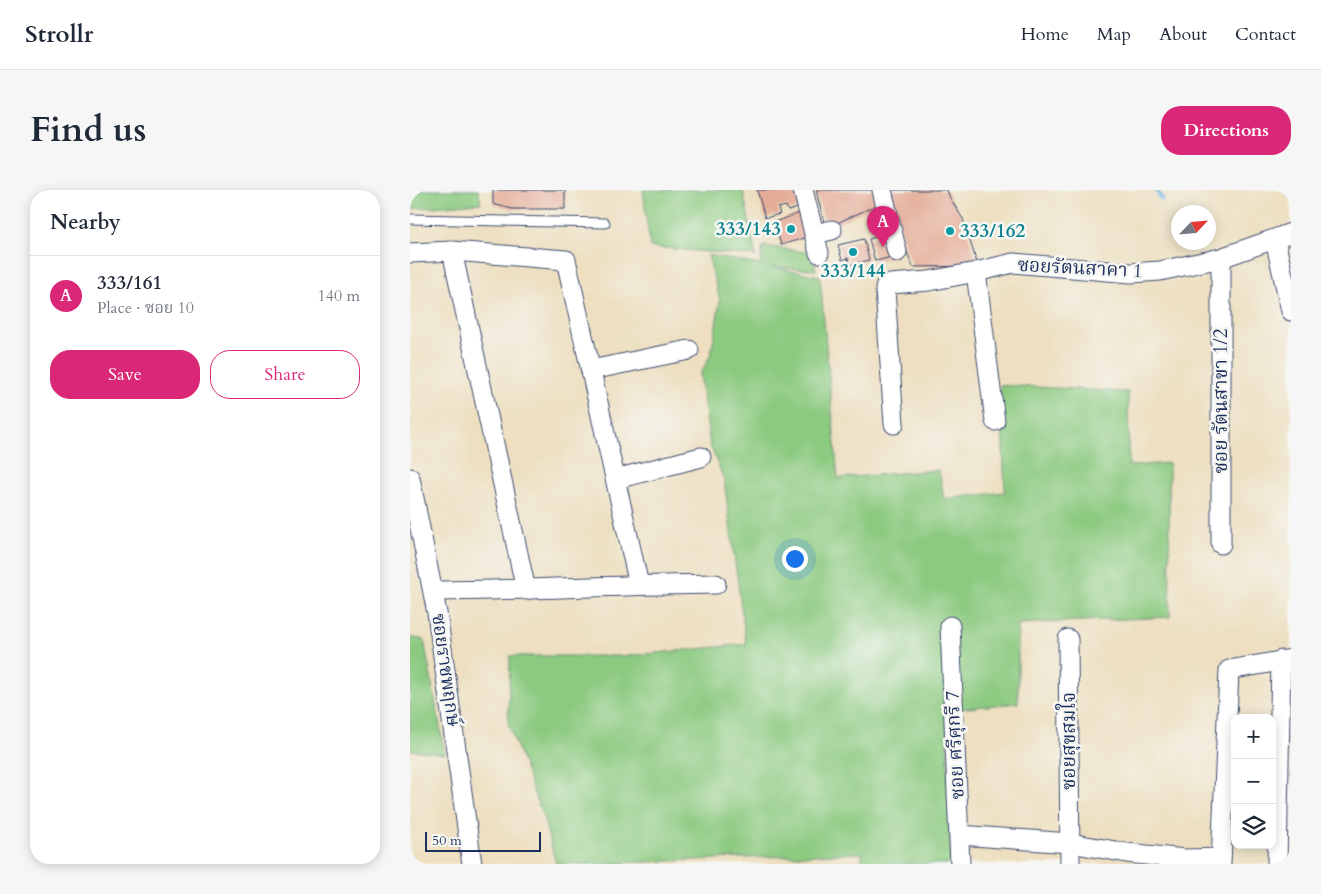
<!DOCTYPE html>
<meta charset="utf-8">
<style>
:root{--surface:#fff;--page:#f6f6f7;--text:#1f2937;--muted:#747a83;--line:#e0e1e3;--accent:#db2777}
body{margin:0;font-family:Cardo,"Noto Serif Thai",serif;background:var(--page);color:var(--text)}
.controls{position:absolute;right:15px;bottom:15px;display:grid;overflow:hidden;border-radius:10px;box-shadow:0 2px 12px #0003}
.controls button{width:45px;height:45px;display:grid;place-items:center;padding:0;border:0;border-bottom:1px solid var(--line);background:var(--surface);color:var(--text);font:25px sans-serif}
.compass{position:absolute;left:761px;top:15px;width:45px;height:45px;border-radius:50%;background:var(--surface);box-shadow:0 2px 12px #0003;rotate:64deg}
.scale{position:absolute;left:15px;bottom:12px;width:116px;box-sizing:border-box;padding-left:5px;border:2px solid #1b2f5e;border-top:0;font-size:14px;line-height:18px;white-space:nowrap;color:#1b2f5e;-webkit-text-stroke:4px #f6f6f2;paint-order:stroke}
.you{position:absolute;left:384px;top:368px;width:18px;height:18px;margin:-12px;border:4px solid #fff;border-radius:50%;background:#1a73e8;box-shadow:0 0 0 8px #1a73e833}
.badge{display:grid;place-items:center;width:32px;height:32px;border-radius:50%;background:var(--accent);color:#fff;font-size:16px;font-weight:700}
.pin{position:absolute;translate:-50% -41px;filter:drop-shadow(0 1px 2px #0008)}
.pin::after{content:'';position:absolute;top:26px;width:18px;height:15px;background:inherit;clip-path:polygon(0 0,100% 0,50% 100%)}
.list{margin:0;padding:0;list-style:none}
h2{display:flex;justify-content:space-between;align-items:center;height:65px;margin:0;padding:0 20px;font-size:21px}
h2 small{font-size:16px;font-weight:400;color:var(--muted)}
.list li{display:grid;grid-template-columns:32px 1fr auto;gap:15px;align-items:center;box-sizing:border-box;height:80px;padding:0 20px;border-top:1px solid var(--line)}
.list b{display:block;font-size:19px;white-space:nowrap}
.list p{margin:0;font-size:16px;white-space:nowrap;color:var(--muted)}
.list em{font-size:16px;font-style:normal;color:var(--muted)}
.actions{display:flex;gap:10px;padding:15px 20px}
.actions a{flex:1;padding:11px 0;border:1px solid var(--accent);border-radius:20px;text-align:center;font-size:18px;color:var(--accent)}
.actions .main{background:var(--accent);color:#fff}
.icon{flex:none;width:28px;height:28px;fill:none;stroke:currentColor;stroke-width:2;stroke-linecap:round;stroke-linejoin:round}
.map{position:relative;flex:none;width:881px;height:674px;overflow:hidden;border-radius:20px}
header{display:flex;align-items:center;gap:30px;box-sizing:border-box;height:70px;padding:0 25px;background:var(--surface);border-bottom:1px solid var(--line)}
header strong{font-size:24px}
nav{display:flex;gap:28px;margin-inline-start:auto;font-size:18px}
.intro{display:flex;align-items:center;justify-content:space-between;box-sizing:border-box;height:120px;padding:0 30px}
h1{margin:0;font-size:35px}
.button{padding:12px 22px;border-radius:20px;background:var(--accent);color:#fff;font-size:18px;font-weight:700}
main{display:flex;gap:30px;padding:0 30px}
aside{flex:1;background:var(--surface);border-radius:20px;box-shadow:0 2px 12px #0003}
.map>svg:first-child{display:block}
</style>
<header>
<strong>Strollr</strong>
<nav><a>Home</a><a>Map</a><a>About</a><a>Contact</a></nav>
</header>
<div class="intro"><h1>Find us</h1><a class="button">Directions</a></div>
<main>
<aside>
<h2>Nearby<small></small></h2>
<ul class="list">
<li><span class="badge">A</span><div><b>333/161</b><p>Place · ซอย 10</p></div><em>140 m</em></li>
</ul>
<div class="actions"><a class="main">Save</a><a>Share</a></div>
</aside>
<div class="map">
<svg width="881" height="674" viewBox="0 0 881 674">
<rect width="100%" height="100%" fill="#f6f6f2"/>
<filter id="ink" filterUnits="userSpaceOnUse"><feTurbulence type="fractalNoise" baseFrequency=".02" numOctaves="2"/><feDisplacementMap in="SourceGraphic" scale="10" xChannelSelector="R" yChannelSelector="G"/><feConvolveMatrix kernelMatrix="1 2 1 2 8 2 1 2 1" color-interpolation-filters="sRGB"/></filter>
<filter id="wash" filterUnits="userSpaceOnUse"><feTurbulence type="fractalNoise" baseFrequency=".0096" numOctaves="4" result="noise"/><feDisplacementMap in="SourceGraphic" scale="20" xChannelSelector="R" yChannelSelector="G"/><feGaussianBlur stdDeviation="1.12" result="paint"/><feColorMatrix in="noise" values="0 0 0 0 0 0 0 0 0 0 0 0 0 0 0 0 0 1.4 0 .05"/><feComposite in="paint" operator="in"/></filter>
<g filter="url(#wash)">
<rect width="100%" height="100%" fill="#eddfbf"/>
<g fill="#8cca80" stroke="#547c6f">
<polygon points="0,0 68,0 71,13 0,19"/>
<polygon points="233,0 333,0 346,66 240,57"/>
<polygon points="353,56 402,63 406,80 361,77 410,86 428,288 529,280 534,309 595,302 590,195 718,202 719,276 759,273 760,427 608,434 608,513 536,520 541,674 452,674 452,663 186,674 146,674 134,630 98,533 100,466 216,466 336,454 314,290 300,255 290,185 301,164 310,111 298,65 350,75"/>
<polygon points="0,447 14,450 35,564 0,560"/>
</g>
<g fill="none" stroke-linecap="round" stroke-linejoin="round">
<polyline stroke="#74b4e8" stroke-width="4.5" points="746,0 752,9"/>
</g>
<g id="blocks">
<g fill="#e5ad99">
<polygon points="83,0 155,0 155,19 102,19 83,14"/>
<polygon points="347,0 386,0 391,17 378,21 376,16 368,18 370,24 355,28"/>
<polygon points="406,0 463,0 467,15 429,32 415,36"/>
<polygon points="481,0 537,0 540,8 553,29 568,76 503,77 494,54"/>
<polygon points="390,23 398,47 371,55 364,32"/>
<polygon points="481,43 487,66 465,71 459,49"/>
<polygon points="454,49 459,70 440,75 438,68 432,70 428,55"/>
</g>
</g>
</g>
<g filter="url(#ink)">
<use href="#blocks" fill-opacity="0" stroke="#3a496d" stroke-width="1"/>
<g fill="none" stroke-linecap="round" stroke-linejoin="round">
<defs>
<polyline id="lane" points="0,29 195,33"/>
<g id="street">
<polyline points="393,0 409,63"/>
<polyline points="472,0 487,62"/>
<polyline points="404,44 422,40"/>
<polyline points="865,50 881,121"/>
<polyline points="42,61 116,400"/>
<polyline points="0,63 42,61 156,70 229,395"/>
<polyline points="811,68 811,354"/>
<polyline points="566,82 585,231"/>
<polyline points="181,180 279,160"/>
<polyline points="484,234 475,99 476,95 480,94 519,91 566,82 603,73 721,83 750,81 811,68 881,43"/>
<polyline points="0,288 27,423 62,674"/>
<polyline points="206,289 291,267"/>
<path d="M24,401c94,-1 188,-6 282,-7"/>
<polyline points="540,436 550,674"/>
<polyline points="658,449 660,674"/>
<polyline points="550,645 660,653 717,663 775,669 811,668"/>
<polyline points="811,674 819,480 881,469"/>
<polyline points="867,674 871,470"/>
</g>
</defs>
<use href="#lane" stroke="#3a496d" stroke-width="11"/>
<use href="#street" stroke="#3a496d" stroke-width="21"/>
<use href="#lane" stroke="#fff" stroke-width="9"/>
<use href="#street" stroke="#fff" stroke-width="19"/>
</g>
</g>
<g fill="#0f9aa8" stroke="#f6f6f2" stroke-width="2">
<circle cx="381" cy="39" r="5"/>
<circle cx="540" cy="41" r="5"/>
<circle cx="443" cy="62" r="5"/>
</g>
<g text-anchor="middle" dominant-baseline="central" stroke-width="5" stroke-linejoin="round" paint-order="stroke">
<g font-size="19" font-weight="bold" fill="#0d838f" stroke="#f6f6f2" text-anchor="end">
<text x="371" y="39">333/143</text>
<text x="550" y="41" text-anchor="start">333/162</text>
<text x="443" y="81" text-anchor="middle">333/144</text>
</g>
<g font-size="19" fill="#1b2f5e" stroke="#f6f6f2">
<text transform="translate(670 78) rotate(3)">ซอยรัตนสาคา 1</text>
<text transform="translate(811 211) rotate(-90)">ซอย รัตนสาขา 1/2</text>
<text transform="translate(36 480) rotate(82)">ซอยราชพฤกษ์</text>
<text transform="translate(659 551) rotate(-90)">ซอยสุขสมใจ</text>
<text transform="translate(545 555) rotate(-93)">ซอย ศรีศุกรี 7</text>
</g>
</g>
</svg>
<div class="controls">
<button>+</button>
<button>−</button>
<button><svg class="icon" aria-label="layers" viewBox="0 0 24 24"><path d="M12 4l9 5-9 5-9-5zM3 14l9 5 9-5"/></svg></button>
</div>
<svg class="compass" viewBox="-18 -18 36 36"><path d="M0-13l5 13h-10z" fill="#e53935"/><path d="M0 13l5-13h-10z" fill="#747a83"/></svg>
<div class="scale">50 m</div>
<div class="you"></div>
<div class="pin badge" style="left:473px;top:57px">A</div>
</div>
</main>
